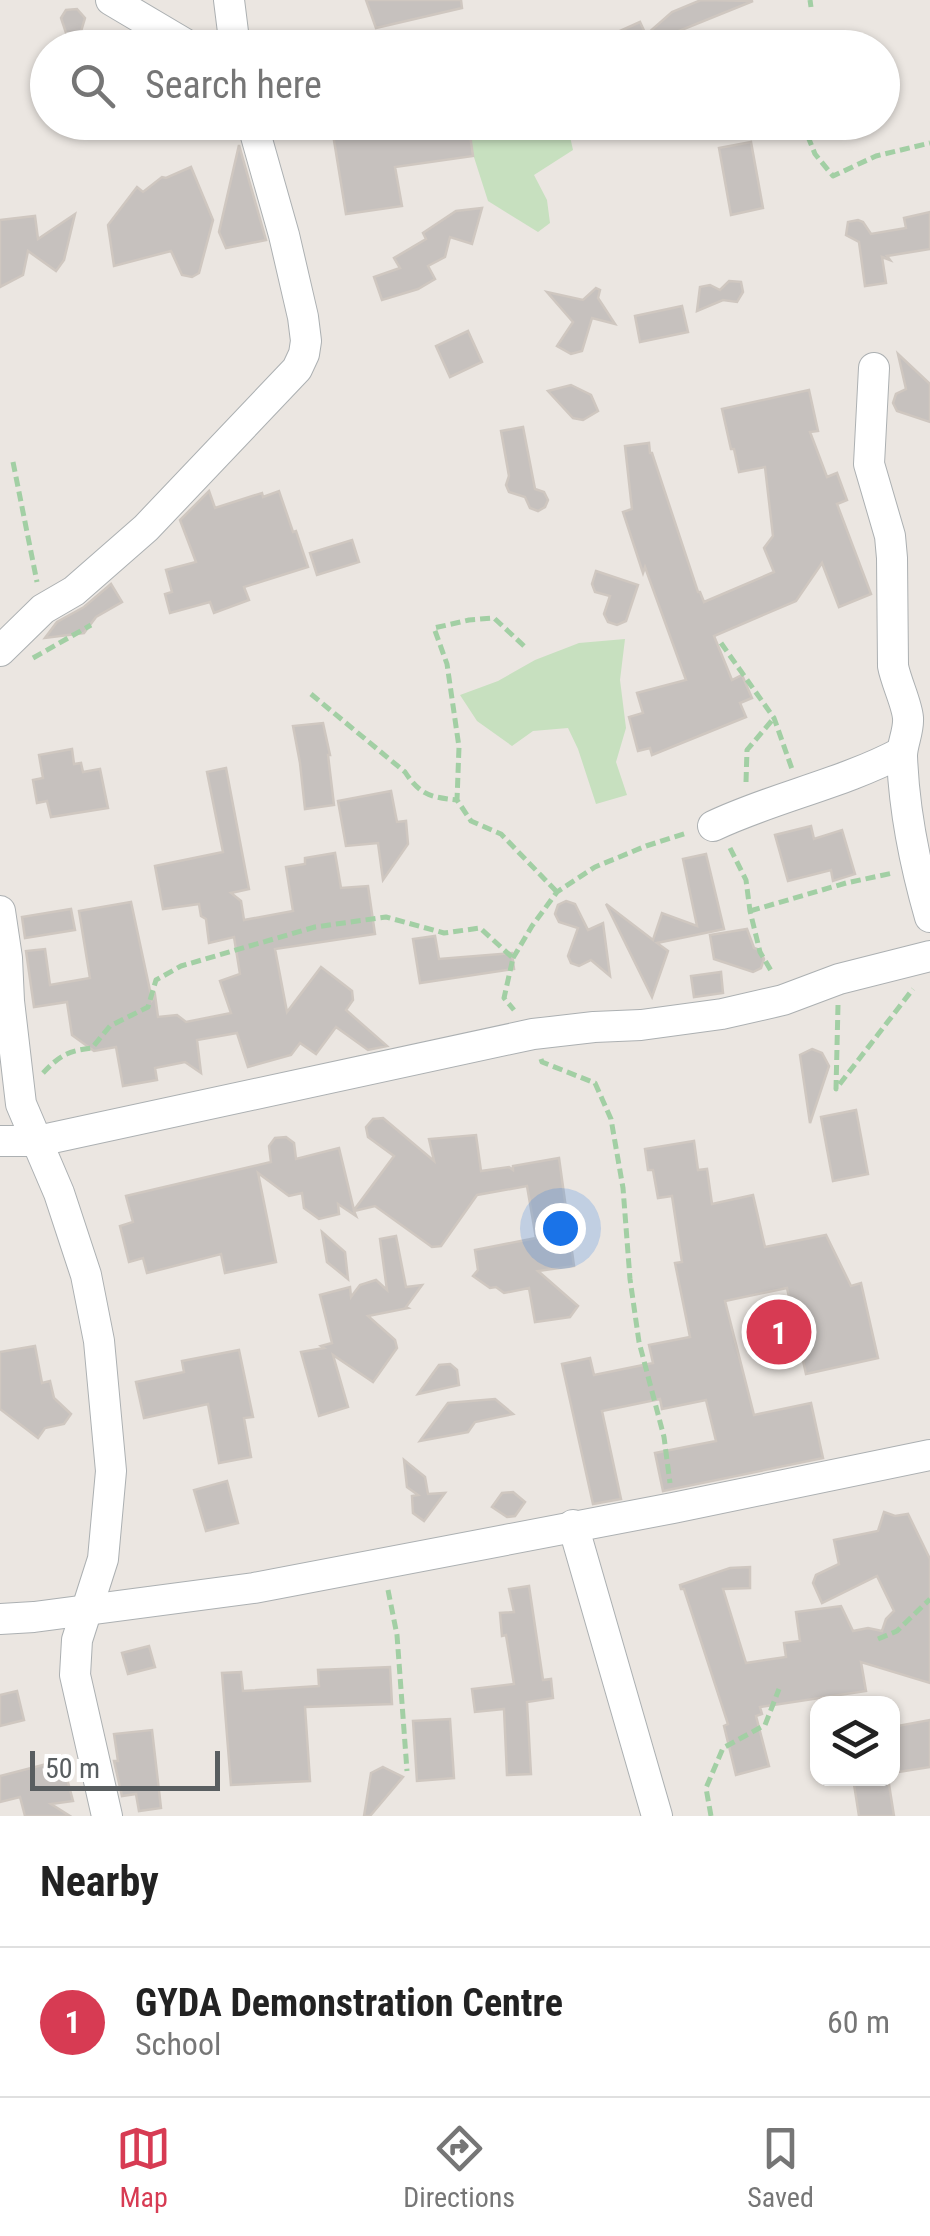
<!DOCTYPE html>
<style>
:root{--surface:#fff;--page:#f2f2f2;--text:#222;--muted:#767676;--line:#e0e0e0;--accent:#d73b53}
body{margin:0;font-family:"Roboto Condensed",sans-serif;background:var(--page);color:var(--text)}
.controls{position:absolute;right:30px;bottom:30px;display:grid;overflow:hidden;border-radius:20px;box-shadow:0 2px 8px #0004}
.controls button{width:90px;height:90px;display:grid;place-items:center;padding:0;border:0;border-bottom:2px solid var(--line);background:var(--surface);color:var(--text);font:50px sans-serif}
.scale{position:absolute;left:30px;bottom:25px;width:190px;box-sizing:border-box;padding-left:10px;border:5px solid #595e60;border-top:0;font-size:28px;line-height:35px;white-space:nowrap;color:#595e60;-webkit-text-stroke:8px #fff;paint-order:stroke}
.you{position:absolute;left:560px;top:1228px;width:35px;height:35px;margin:-25px;border:8px solid #fff;border-radius:50%;background:#1a73e8;box-shadow:0 0 0 15px #1a73e833}
.badge{display:grid;place-items:center;width:65px;height:65px;border-radius:50%;background:var(--accent);color:#fff;font-size:32px;font-weight:700}
.pin{position:absolute;translate:-50% -50%;border:5px solid #fff;box-shadow:0 2px 10px #0006}
.list{margin:0;padding:0;list-style:none}
h2{display:flex;justify-content:space-between;align-items:center;height:130px;margin:0;padding:0 40px;font-size:42px}
h2 small{font-size:32px;font-weight:400;color:var(--muted)}
.list li{display:grid;grid-template-columns:65px 1fr auto;gap:30px;align-items:center;box-sizing:border-box;height:150px;padding:0 40px;border-top:2px solid var(--line)}
.list b{display:block;font-size:38px;white-space:nowrap}
.list p{margin:0;font-size:32px;white-space:nowrap;color:var(--muted)}
.list em{font-size:32px;font-style:normal;color:var(--muted)}
.icon{flex:none;width:55px;height:55px;fill:none;stroke:currentColor;stroke-width:2;stroke-linecap:round;stroke-linejoin:round}
.map{position:relative;flex:none;width:930px;height:1816px;overflow:hidden}
.search{position:absolute;background:var(--surface);box-shadow:0 2px 8px #0004;left:30px;right:30px;top:30px;height:110px;display:flex;align-items:center;gap:25px;box-sizing:border-box;padding:0 35px;border-radius:55px;color:var(--muted);font-size:38px}
.sheet{height:280px;background:var(--surface)}
nav{display:flex;justify-content:space-around;align-items:center;box-sizing:border-box;height:140px;border-top:2px solid var(--line);background:var(--surface);font-size:28px;color:var(--muted)}
nav a{display:grid;justify-items:center;gap:5px}
nav .on{color:var(--accent)}
.map>svg:first-child{display:block}
</style>
<div class="map">
<svg width="930" height="1816" viewBox="0 0 930 1816">
<rect width="100%" height="100%" fill="#ebe6e1"/>
<g fill="#c7e0bf">
<polygon points="463,123 567,123 573,150 534,175 547,200 550,223 538,232 488,201"/>
<polygon points="625,639 620,680 626,728 616,762 627,795 596,804 578,749 568,728 533,731 512,746 477,721 460,695 498,681 535,660 579,643"/>
</g>
<g fill="#c6c1be" stroke="#cfc7c0" stroke-width="2.5">
<polygon points="366,0 461,0 462,8 376,28"/>
<polygon points="701,0 753,1 637,48 627,48 620,31 640,22 646,35 672,12"/>
<polygon points="77,9 85,18 76,48 71,48 61,18 66,10"/>
<polygon points="368,124 370,136 410,132 411,137 469,128 473,156 395,167 402,206 346,214 332,128"/>
<polygon points="751,142 763,208 731,215 719,148"/>
<polygon points="239,145 266,240 226,248 219,232"/>
<polygon points="191,167 213,220 199,273 192,277 182,275 171,251 114,266 108,225 137,187 143,192 162,177 166,178"/>
<polygon points="482,208 472,244 450,237 445,257 428,266 435,279 418,289 382,300 374,277 400,268 394,258 426,239 423,233 456,211"/>
<polygon points="930,212 930,249 887,256 890,260 882,257 886,283 865,286 859,242 846,235 848,222 858,220 863,222 871,234 906,228 904,218"/>
<polygon points="75,214 64,260 56,271 28,251 23,275 0,287 0,220 35,216 38,239"/>
<polygon points="729,281 741,282 743,292 737,302 723,300 697,311 700,287 710,285 720,290"/>
<polygon points="596,288 600,290 598,298 615,324 592,318 582,351 571,354 557,346 573,322 547,292 583,300"/>
<polygon points="682,306 688,332 640,342 635,316"/>
<polygon points="468,331 482,362 450,377 436,346"/>
<polygon points="898,354 930,384 930,422 897,411 893,403 896,394 906,389"/>
<polygon points="571,385 591,395 598,411 583,420 573,418 548,391"/>
<polygon points="809,390 818,431 810,432 827,477 837,473 847,500 837,504 871,594 839,607 822,563 796,601 714,636 732,680 742,675 752,698 740,703 746,717 652,755 650,748 638,751 629,717 643,713 637,693 686,680 645,567 643,573 623,512 632,509 625,446 649,443 650,453 652,453 698,592 700,592 704,602 774,572 764,548 773,536 765,467 739,472 734,449 731,449 722,409"/>
<polygon points="523,427 535,489 544,492 548,500 545,507 538,511 530,508 525,497 509,492 506,485 509,476 501,431"/>
<polygon points="209,491 215,508 262,493 263,497 279,491 293,532 296,531 308,567 244,587 249,600 214,613 210,602 170,613 165,594 172,592 166,570 196,562 180,520"/>
<polygon points="352,540 359,562 317,575 310,553"/>
<polygon points="596,571 638,585 626,621 617,625 608,622 604,614 610,596 595,592 592,584"/>
<polygon points="111,584 122,602 96,617 84,633 45,638 57,622 84,607"/>
<polygon points="323,723 330,755 328,755 334,805 305,809 300,763 293,726"/>
<polygon points="72,749 74,764 81,763 83,772 100,769 108,808 51,817 47,801 37,803 33,780 43,778 39,755"/>
<polygon points="226,768 249,889 231,893 241,901 244,920 293,911 286,867 305,864 305,858 335,853 341,888 368,886 375,934 275,949 287,1012 321,967 352,991 353,1000 346,1010 387,1046 368,1050 336,1027 316,1054 300,1043 291,1055 248,1067 237,1033 197,1040 201,1073 185,1062 155,1068 157,1080 123,1086 116,1047 94,1051 72,1035 67,1002 34,1007 26,951 45,949 50,985 90,978 79,911 131,902 152,1000 155,995 158,1017 177,1015 186,1022 231,1013 220,981 240,974 234,937 209,943 206,919 201,916 199,904 163,909 155,866 223,852 207,772"/>
<polygon points="391,791 397,822 406,821 408,844 383,880 378,843 346,846 338,801"/>
<polygon points="811,826 814,839 842,830 855,874 833,881 831,870 788,881 775,835"/>
<polygon points="706,854 724,929 657,943 668,951 652,997 606,904 653,940 662,913 697,926 683,859"/>
<polygon points="566,901 575,904 588,930 603,923 610,976 591,960 579,966 571,963 568,956 578,928 559,922 555,914 558,905"/>
<polygon points="71,909 75,930 25,938 22,917"/>
<polygon points="747,929 754,948 760,950 764,959 761,968 753,972 714,959 710,935"/>
<polygon points="435,936 439,959 512,953 514,969 420,983 413,939"/>
<polygon points="721,972 723,993 694,997 691,976"/>
<polygon points="812,1049 822,1053 829,1066 810,1123 800,1055"/>
<polygon points="856,1110 868,1174 833,1181 821,1117"/>
<polygon points="383,1118 434,1161 429,1139 476,1135 481,1171 509,1167 513,1170 513,1166 559,1158 574,1266 538,1271 578,1306 570,1317 535,1322 529,1288 504,1293 496,1287 490,1288 473,1276 478,1270 475,1250 536,1238 527,1186 477,1195 441,1246 432,1247 375,1206 354,1211 356,1216 338,1204 339,1214 319,1219 304,1208 302,1193 289,1196 258,1173 276,1262 225,1273 221,1254 147,1273 143,1258 129,1262 120,1226 133,1222 126,1196 271,1162 269,1146 275,1138 286,1137 294,1143 296,1159 339,1148 354,1210 394,1156 368,1137 366,1127 373,1119"/>
<polygon points="694,1141 698,1170 707,1169 712,1204 753,1195 765,1247 826,1235 851,1286 861,1283 878,1358 806,1374 787,1288 725,1301 754,1415 811,1403 823,1458 663,1491 655,1453 716,1441 706,1400 662,1409 660,1399 602,1411 621,1499 593,1504 562,1364 590,1358 594,1375 653,1363 649,1345 690,1337 675,1263 682,1262 672,1196 658,1198 653,1170 648,1170 645,1149"/>
<polygon points="322,1232 345,1252 348,1279 327,1262"/>
<polygon points="396,1236 406,1287 422,1285 406,1307 408,1308 368,1316 395,1340 397,1348 373,1382 333,1355 348,1407 319,1416 301,1352 324,1348 321,1346 332,1343 320,1295 350,1287 351,1297 360,1285 376,1280 387,1290 380,1239"/>
<polygon points="35,1346 42,1383 50,1381 54,1398 71,1414 64,1424 45,1428 38,1438 0,1409 0,1352"/>
<polygon points="239,1350 253,1417 244,1418 251,1457 219,1463 208,1404 144,1418 136,1382 184,1372 182,1361"/>
<polygon points="450,1364 457,1370 459,1385 418,1394 439,1365"/>
<polygon points="495,1399 513,1414 475,1422 468,1432 420,1441 448,1403"/>
<polygon points="404,1460 425,1477 428,1494 445,1493 424,1521 413,1513 412,1496 418,1495 407,1487"/>
<polygon points="227,1481 238,1523 206,1531 194,1490"/>
<polygon points="513,1492 525,1502 515,1516 507,1517 492,1507 502,1493"/>
<polygon points="884,1512 895,1516 908,1514 930,1559 930,1683 861,1662 866,1691 760,1707 762,1714 756,1716 769,1766 736,1775 724,1726 728,1724 684,1589 681,1589 680,1585 730,1568 750,1567 750,1588 723,1589 746,1663 786,1657 784,1643 800,1641 796,1612 841,1606 853,1631 868,1628 882,1631 886,1619 894,1611 877,1576 822,1603 813,1583 816,1575 839,1564 834,1540 878,1531"/>
<polygon points="529,1586 543,1680 551,1679 553,1698 527,1702 531,1774 507,1775 504,1709 475,1712 472,1689 514,1684 506,1635 502,1636 500,1613 514,1612 509,1589"/>
<polygon points="149,1646 155,1667 128,1674 122,1653"/>
<polygon points="390,1667 392,1704 305,1707 310,1781 231,1785 222,1673 241,1672 243,1691 319,1686 318,1670"/>
<polygon points="17,1691 24,1720 0,1726 0,1695"/>
<polygon points="450,1719 454,1778 417,1781 413,1721"/>
<polygon points="930,1720 930,1767 892,1773 892,1727"/>
<polygon points="152,1730 161,1808 139,1811 136,1794 122,1796 114,1761 118,1761 114,1734"/>
<polygon points="62,1760 73,1801 51,1804 70,1816 25,1816 20,1797 0,1802 0,1776"/>
<polygon points="383,1767 403,1777 370,1816 364,1816 371,1773"/>
<polygon points="853,1778 888,1778 894,1816 859,1816"/>
</g>
<g fill="none" stroke-linecap="round" stroke-linejoin="round">
<defs>
<g id="street">
<polyline points="111,0 192,48"/>
<polyline points="229,0 235,48"/>
<path d="M874,368l-5,96 21,72 2,22 1,108c3,16 14,38 15,52 1,13 -6,26 -6,38 2,55 13,109 28,161"/>
<polyline points="0,651 43,609 74,591 146,528 297,369 304,354 306,341 303,317 284,235 252,122"/>
<path d="M713,826c61,-29 129,-42 189,-74"/>
<polyline points="0,911 7,958 9,1001 21,1104 59,1193 86,1275 99,1341 111,1471 103,1559 77,1640 75,1675 107,1816"/>
<polyline points="0,1141 38,1141 533,1034 594,1027 641,1025 722,1014 783,1000 839,979 930,956"/>
<polyline points="573,1525 657,1816"/>
<polyline points="0,1619 34,1617 254,1588 673,1508 930,1455"/>
</g>
</defs>
<use href="#street" stroke="#acb0b2" stroke-width="32"/>
<g stroke="#a2cfa4" stroke-width="5" stroke-dasharray="10 5" stroke-linecap="butt">
<polyline points="810,0 811,7"/>
<polyline points="802,122 815,154 833,176 876,156 930,143"/>
<polyline points="13,462 37,582"/>
<polyline points="721,643 774,718 792,769"/>
<polyline points="524,646 494,618 469,620 434,628 447,664 459,747 457,800 471,821 501,834 557,892"/>
<polyline points="33,658 91,625"/>
<path d="M311,694l94,78c15,23 25,25 52,28"/>
<polyline points="746,782 747,750 774,718"/>
<polyline points="730,848 746,880 750,911 760,952 773,974"/>
<polyline points="750,911 846,883 893,873"/>
<polyline points="513,958 532,926 557,892 595,867 646,846 687,833"/>
<polyline points="838,1005 836,1089 913,989"/>
<polyline points="541,1059 542,1062 595,1083 611,1119 623,1188 630,1279 639,1342 664,1437 670,1483"/>
<path d="M43,1073c17,-18 25,-22 49,-25l18,-22 38,-19 8,-27 25,-14 134,-39 71,-10 58,16 36,-5 33,30 -9,40 10,12"/>
<polyline points="388,1590 397,1635 407,1771"/>
<polyline points="878,1639 897,1631 930,1599"/>
<polyline points="711,1816 706,1788 723,1748 765,1725 779,1689"/>
</g>
<use href="#street" stroke="#fff" stroke-width="30"/>
</g>
</svg>
<div class="controls">
<button><svg class="icon" aria-label="layers" viewBox="0 0 24 24"><path d="M12 4l9 5-9 5-9-5zM3 14l9 5 9-5"/></svg></button>
</div>
<div class="scale">50 m</div>
<div class="you"></div>
<div class="pin badge" style="left:779px;top:1332px">1</div>
<div class="search"><svg class="icon" aria-label="search" viewBox="0 0 24 24"><circle cx="10" cy="10" r="6"/><path d="M15 15l6 6"/></svg>Search here</div>
</div>
<section class="sheet">
<h2>Nearby<small></small></h2>
<ul class="list">
<li><span class="badge">1</span><div><b>GYDA Demonstration Centre</b><p>School</p></div><em>60 m</em></li>
</ul>
</section>
<nav>
<a class="on"><svg class="icon" aria-label="map" viewBox="0 0 24 24"><path d="M3 6l6-2 6 2 6-2v14l-6 2-6-2-6 2zM9 4v14M15 6v14"/></svg>Map</a>
<a><svg class="icon" aria-label="directions" viewBox="0 0 24 24"><path d="M12 3l9 9-9 9-9-9zM9 14v-3h6M13 9l2 2-2 2"/></svg>Directions</a>
<a><svg class="icon" aria-label="saved" viewBox="0 0 24 24"><path d="M7 4h10v16l-5-4-5 4z"/></svg>Saved</a>
</nav>
